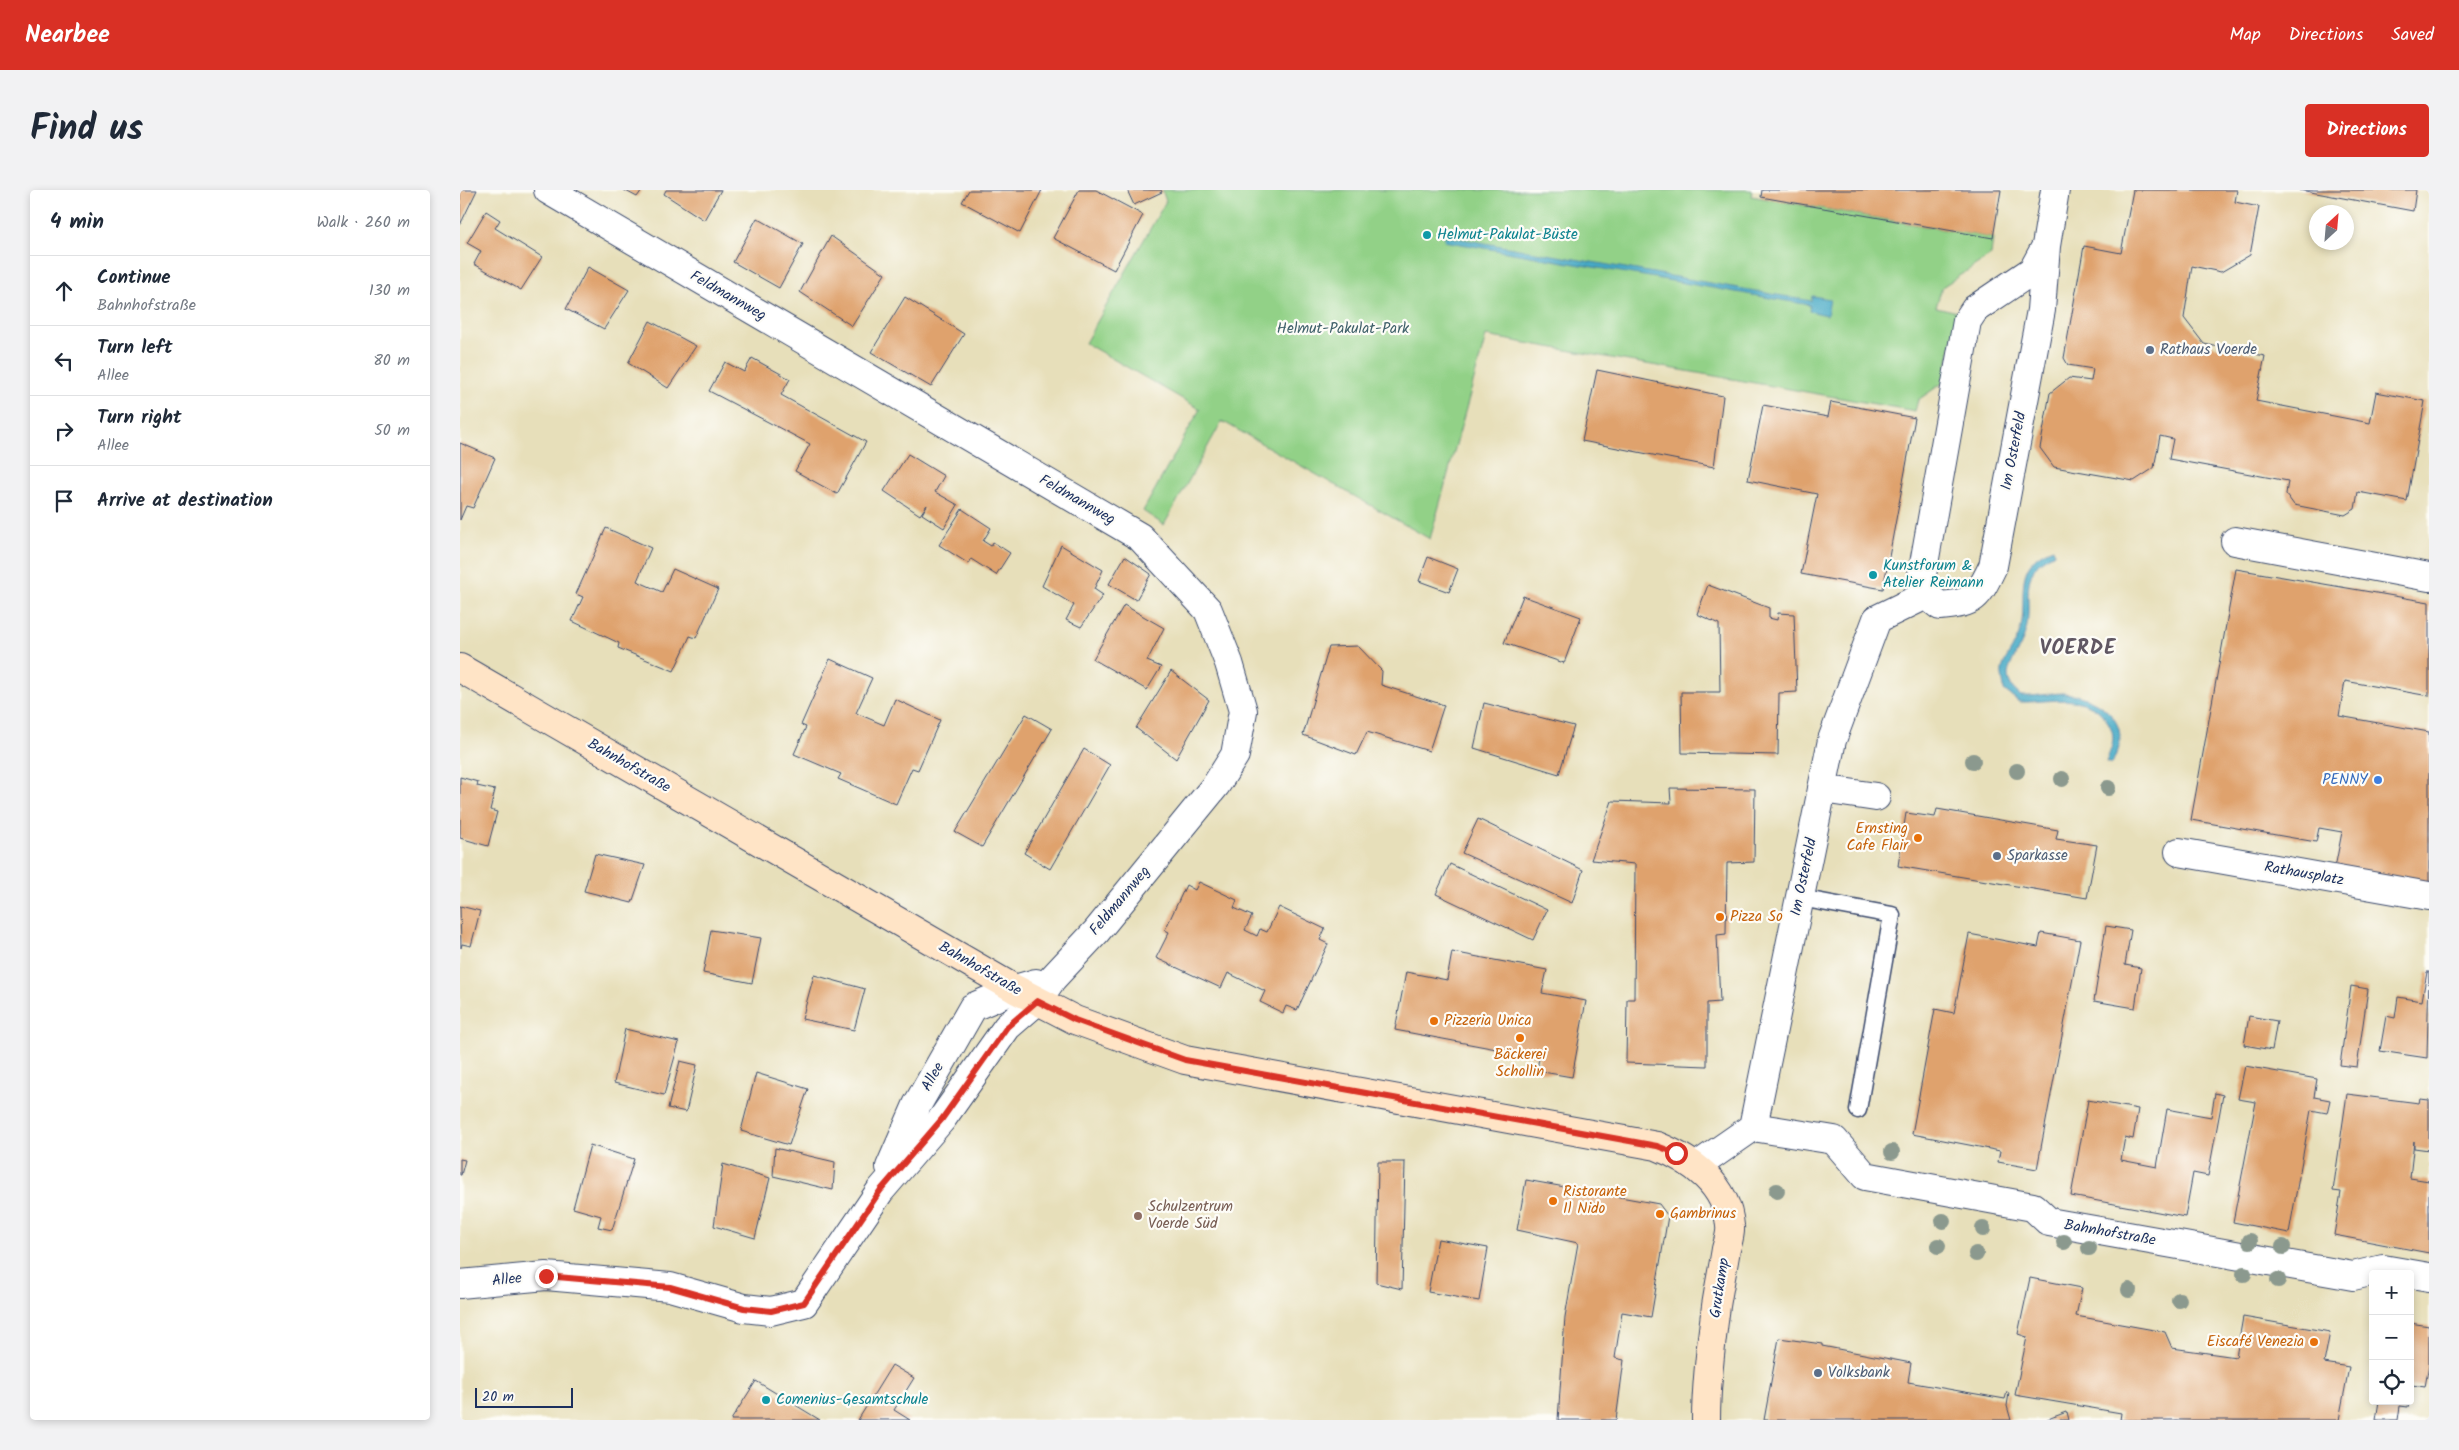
<!DOCTYPE html>
<meta charset="utf-8">
<style>
:root{--surface:#fff;--page:#f2f2f3;--text:#1f2937;--muted:#747a83;--line:#e0e1e3;--accent:#d93025}
body{margin:0;font-family:Kalam,sans-serif;background:var(--page);color:var(--text)}
.controls{position:absolute;right:15px;bottom:15px;display:grid;overflow:hidden;border-radius:5px;box-shadow:0 2px 8px #0003}
.controls button{width:45px;height:45px;display:grid;place-items:center;padding:0;border:0;border-bottom:1px solid var(--line);background:var(--surface);color:var(--text);font:25px sans-serif}
.compass{position:absolute;left:1849px;top:15px;width:45px;height:45px;border-radius:50%;background:var(--surface);box-shadow:0 2px 8px #0003;rotate:26deg}
.scale{position:absolute;left:15px;bottom:12px;width:98px;box-sizing:border-box;padding-left:5px;border:2px solid #1b2f5e;border-top:0;font-size:14px;line-height:18px;white-space:nowrap;color:#1b2f5e;-webkit-text-stroke:4px #fdfcf7;paint-order:stroke}
.stop{position:absolute;width:15px;height:15px;margin:-11px;border:4px solid #d93025;border-radius:50%;background:#fff}
.stop.end{background:#d93025;border-color:#fff;box-shadow:0 1px 5px #0008}
.list{margin:0;padding:0;list-style:none}
h2{display:flex;justify-content:space-between;align-items:center;height:65px;margin:0;padding:0 20px;font-size:21px}
h2 small{font-size:16px;font-weight:400;color:var(--muted)}
.list li{display:grid;grid-template-columns:32px 1fr auto;gap:15px;align-items:center;box-sizing:border-box;height:70px;padding:0 20px;border-top:1px solid var(--line)}
.list b{display:block;font-size:19px;white-space:nowrap}
.list p{margin:0;font-size:16px;white-space:nowrap;color:var(--muted)}
.list em{font-size:16px;font-style:normal;color:var(--muted)}
.icon{flex:none;width:28px;height:28px;fill:none;stroke:currentColor;stroke-width:2;stroke-linecap:round;stroke-linejoin:round}
.map{position:relative;flex:none;width:1969px;height:1230px;overflow:hidden;border-radius:5px}
header{display:flex;align-items:center;gap:30px;box-sizing:border-box;height:70px;padding:0 25px;background:var(--accent);color:#fff}
header strong{font-size:24px}
nav{display:flex;gap:28px;margin-inline-start:auto;font-size:18px}
.intro{display:flex;align-items:center;justify-content:space-between;box-sizing:border-box;height:120px;padding:0 30px}
h1{margin:0;font-size:35px}
.button{padding:12px 22px;border-radius:5px;background:var(--accent);color:#fff;font-size:18px;font-weight:700}
main{display:flex;gap:30px;padding:0 30px}
aside{flex:1;background:var(--surface);border-radius:5px;box-shadow:0 2px 8px #0003}
.map>svg:first-child{display:block}
</style>
<header>
<strong>Nearbee</strong>
<nav><a>Map</a><a>Directions</a><a>Saved</a></nav>
</header>
<div class="intro"><h1>Find us</h1><a class="button">Directions</a></div>
<main>
<aside>
<h2>4 min<small>Walk · 260 m</small></h2>
<ul class="list">
<li><svg class="icon" aria-label="ahead" viewBox="0 0 24 24"><path d="M12 20V5M6 11l6-6 6 6"/></svg><div><b>Continue</b><p>Bahnhofstraße</p></div><em>130 m</em></li>
<li><svg class="icon" aria-label="left" viewBox="0 0 24 24"><path d="M17 20v-9H6M10 6l-5 5 5 5"/></svg><div><b>Turn left</b><p>Allee</p></div><em>80 m</em></li>
<li><svg class="icon" aria-label="right" viewBox="0 0 24 24"><path d="M7 20v-9h11M14 6l5 5-5 5"/></svg><div><b>Turn right</b><p>Allee</p></div><em>50 m</em></li>
<li><svg class="icon" aria-label="arrive" viewBox="0 0 24 24"><path d="M6 21V4h12l-3 4 3 4H6"/></svg><div><b>Arrive at destination</b></div></li>
</ul>
</aside>
<div class="map">
<svg width="1969" height="1230" viewBox="0 0 1969 1230">
<rect width="100%" height="100%" fill="#fdfcf7"/>
<filter id="ink" filterUnits="userSpaceOnUse"><feTurbulence type="fractalNoise" baseFrequency=".02" numOctaves="2"/><feDisplacementMap in="SourceGraphic" scale="10" xChannelSelector="R" yChannelSelector="G"/><feConvolveMatrix kernelMatrix="1 2 1 2 8 2 1 2 1" color-interpolation-filters="sRGB"/></filter>
<filter id="wash" filterUnits="userSpaceOnUse"><feTurbulence type="fractalNoise" baseFrequency=".0096" numOctaves="4" result="noise"/><feDisplacementMap in="SourceGraphic" scale="20" xChannelSelector="R" yChannelSelector="G"/><feGaussianBlur stdDeviation="1.12" result="paint"/><feColorMatrix in="noise" values="0 0 0 0 0 0 0 0 0 0 0 0 0 0 0 0 0 1.4 0 .05"/><feComposite in="paint" operator="in"/></filter>
<g filter="url(#wash)">
<rect width="100%" height="100%" fill="#e7dfba"/>
<polygon fill="#92d187" stroke="#568072" points="702,0 1292,0 1291,6 1533,48 1531,65 1482,97 1476,117 1498,122 1484,192 1458,210 1455,221 1026,146 970,349 762,231 704,335 683,321 740,219 625,153 706,11"/>
<g fill="#47aac6" stroke="#316c92">
<polygon points="985,46 1351,111 1352,106 1370,109 1367,125 1349,121 1350,115 984,51"/>
<path d="M1593,358l2,5c-41,17 -20,50 -30,81 -3,11 -16,31 -17,40 0,11 5,15 13,22 14,1 28,-3 42,-3 27,2 64,21 56,54 -1,6 -5,12 -8,17l-5,-2c7,-18 11,-27 0,-43 -20,-28 -58,-16 -87,-17l-15,-12c0,-6 -3,-14 -2,-20 2,-12 15,-26 18,-39 9,-34 -10,-67 33,-83z"/>
</g>
<g id="blocks">
<g fill="#dfa26d">
<polygon points="0,0 17,0 0,35"/>
<polygon points="164,0 182,0 177,7"/>
<polygon points="206,0 261,0 244,30 204,4"/>
<polygon points="509,0 582,0 560,43 502,12"/>
<polygon points="619,0 636,0 683,25 654,80 593,48"/>
<polygon points="667,0 701,0 702,2 674,15"/>
<polygon points="1302,0 1541,0 1533,48 1301,7"/>
<polygon points="1673,0 1777,0 1775,12 1799,17 1790,65 1761,82 1732,76 1724,128 1744,154 1805,166 1796,211 1910,233 1916,202 1965,211 1947,311 1898,302 1895,319 1885,325 1834,315 1826,304 1828,291 1709,269 1713,249 1700,246 1694,278 1674,291 1594,277 1580,258 1590,203 1609,188 1631,191 1633,179 1608,175 1604,168 1624,56 1661,63"/>
<polygon points="1840,0 1956,0 1953,21"/>
<polygon points="26,21 40,30 35,38 82,67 61,100 14,74 21,61 7,53"/>
<polygon points="297,28 343,54 319,98 273,72"/>
<polygon points="371,46 425,84 392,136 340,102"/>
<polygon points="128,77 169,100 144,139 106,119"/>
<polygon points="445,107 504,144 471,197 411,162"/>
<polygon points="190,131 236,156 208,198 168,173"/>
<polygon points="292,168 330,189 321,205 406,252 377,304 335,281 350,254 249,201 265,172 284,182"/>
<polygon points="1137,180 1263,206 1254,277 1122,251"/>
<polygon points="1371,212 1455,228 1423,399 1341,384 1357,304 1288,290 1303,215 1368,227"/>
<polygon points="0,253 35,268 13,318 6,316 0,330"/>
<polygon points="448,264 484,286 475,302 498,315 484,338 462,324 467,315 460,325 424,301"/>
<polygon points="502,319 531,338 523,351 531,356 533,352 550,363 536,385 511,369 509,374 479,355"/>
<polygon points="146,338 191,358 177,391 202,402 213,379 258,399 236,448 230,446 214,481 158,458 159,453 112,431 123,407 116,404"/>
<polygon points="601,355 643,380 634,399 643,405 621,437 606,430 614,415 582,396"/>
<polygon points="665,366 691,384 676,410 649,394"/>
<polygon points="968,367 998,379 989,402 959,391"/>
<polygon points="1776,379 1969,412 1969,506 1885,491 1879,526 1969,542 1969,695 1875,678 1882,642 1859,638 1856,652 1731,630"/>
<polygon points="1248,395 1309,418 1309,428 1317,430 1318,423 1334,424 1337,502 1319,503 1318,565 1222,563 1221,502 1260,502 1259,434 1237,424"/>
<polygon points="1063,406 1121,427 1104,473 1044,453"/>
<polygon points="664,415 704,438 687,471 701,477 687,500 633,469"/>
<polygon points="898,456 922,481 921,495 984,515 969,561 907,542 896,565 843,545 869,457"/>
<polygon points="370,469 412,488 396,523 424,535 435,509 480,530 458,580 452,578 436,614 378,589 381,584 334,564 346,537 341,535"/>
<polygon points="711,481 749,510 716,569 676,538"/>
<polygon points="1024,513 1114,536 1099,584 1014,558"/>
<polygon points="566,524 592,539 522,657 495,642"/>
<polygon points="624,559 650,575 590,679 564,663"/>
<polygon points="0,587 18,592 17,596 35,600 30,620 37,622 28,656 0,648"/>
<polygon points="1210,598 1295,599 1294,672 1267,673 1266,744 1257,745 1260,812 1247,813 1247,876 1166,873 1167,809 1174,809 1175,674 1131,670 1152,611 1211,613"/>
<polygon points="1477,619 1598,640 1596,649 1637,655 1627,708 1438,676 1446,623 1475,627"/>
<polygon points="1018,629 1123,680 1112,713 1002,663"/>
<polygon points="135,664 185,675 172,713 124,701"/>
<polygon points="990,674 1087,720 1073,750 976,704"/>
<polygon points="739,692 777,710 774,718 792,726 785,740 797,746 800,739 807,742 819,717 865,739 860,750 868,754 837,820 826,816 823,823 800,812 805,801 768,783 761,798 696,768 709,742 705,740 726,695 735,700"/>
<polygon points="0,716 20,721 11,756 2,754 1,758"/>
<polygon points="1646,736 1671,740 1665,775 1681,778 1675,818 1634,811"/>
<polygon points="251,740 301,748 292,793 243,783"/>
<polygon points="1581,743 1620,750 1577,979 1538,972 1540,961 1452,944 1475,819 1494,823 1509,744 1578,757"/>
<polygon points="992,762 1087,780 1082,803 1126,811 1112,887 1077,881 1079,867 935,840 946,782 987,790"/>
<polygon points="1967,782 1969,782 1967,868 1920,861 1926,826 1935,828 1938,807 1962,811"/>
<polygon points="354,785 405,799 394,840 342,829"/>
<polygon points="1891,796 1908,799 1897,877 1880,875"/>
<polygon points="1789,826 1817,831 1812,860 1784,855"/>
<polygon points="165,839 219,852 204,905 154,893"/>
<polygon points="220,871 237,875 226,922 208,918"/>
<polygon points="1785,876 1857,889 1854,907 1870,910 1867,923 1851,920 1829,1043 1773,1032 1796,912 1778,909"/>
<polygon points="296,883 348,899 329,955 281,941"/>
<polygon points="1755,903 1763,905 1748,986 1733,983 1725,1027 1611,1006 1628,910 1678,919 1673,949 1665,947 1661,970 1697,977 1707,919 1751,927"/>
<polygon points="1887,904 1959,913 1960,909 1969,910 1969,960 1954,958 1954,951 1950,988 1969,991 1969,1063 1874,1045 1881,1002 1873,1001"/>
<polygon points="130,955 174,969 152,1040 138,1037 141,1026 113,1018"/>
<polygon points="315,958 375,972 373,1000 313,986"/>
<polygon points="0,969 5,970 1,985 0,985"/>
<polygon points="918,972 945,972 942,1099 916,1093"/>
<polygon points="263,974 310,988 295,1048 254,1036"/>
<polygon points="1066,990 1199,1014 1208,1026 1191,1127 1162,1122 1155,1168 1164,1170 1156,1230 1098,1230 1105,1127 1118,1053 1057,1040"/>
<polygon points="978,1049 1028,1058 1019,1111 968,1102"/>
<polygon points="1570,1088 1622,1098 1616,1126 1705,1142 1712,1158 1776,1167 1783,1127 1870,1142 1864,1173 1889,1177 1879,1230 1660,1230 1661,1223 1555,1205 1567,1147 1558,1144"/>
<polygon points="1950,1133 1969,1136 1969,1174 1965,1197 1952,1195 1951,1201"/>
<polygon points="1319,1148 1362,1154 1362,1156 1451,1173 1448,1192 1545,1209 1547,1202 1549,1203 1547,1216 1551,1230 1304,1230"/>
<polygon points="432,1175 454,1188 434,1220 450,1230 398,1230"/>
<polygon points="296,1191 360,1230 271,1230"/>
<polygon points="1919,1211 1949,1211 1948,1217 1940,1216 1938,1230 1916,1230"/>
<polygon points="1607,1222 1609,1230 1585,1230"/>
</g>
</g>
</g>
<g filter="url(#ink)">
<use href="#blocks" fill-opacity="0" stroke="#3a496c" stroke-width="1"/>
<g fill="none" stroke-linecap="round" stroke-linejoin="round">
<defs>
<polyline id="lane" points="1340,708 1432,725 1398,920"/>
<g id="street">
<path d="M1586,56l-13,24 -58,39 -8,12 -45,254 4,20 14,11c36,-3 38,-9 53,-40l48,-256 5,-64 9,-56"/>
<polyline points="1775,351 1969,387"/>
<polyline points="1362,599 1416,607"/>
<polyline points="1719,662 1969,706"/>
<polyline points="1293,937 1374,950 1405,986 1573,1017 1589,1032 1893,1086 1923,1079 1969,1087"/>
<polyline points="1237,976 1293,937 1372,550 1417,429 1466,405"/>
<polyline points="430,977 457,915 513,817 555,799 576,793"/>
<polyline points="0,1094 86,1086 210,1097 284,1118 311,1121 344,1113 420,1001 482,929 547,837 577,811 592,789 636,742 756,595 775,565 783,521 769,473 748,420 680,347 88,0"/>
</g>
<path id="secondary" d="M0,478l555,321 60,31 110,40 472,86c35,14 70,39 73,80 1,7 -2,16 -4,23 -3,19 -7,38 -10,57 -5,37 -10,76 -10,114"/>
</defs>
<use href="#lane" stroke="#3a496c" stroke-width="19"/>
<use href="#street" stroke="#3a496c" stroke-width="30"/>
<use href="#secondary" stroke="#3a496c" stroke-width="30"/>
<use href="#lane" stroke="#fff" stroke-width="16"/>
<use href="#street" stroke="#fff" stroke-width="28"/>
<use href="#secondary" stroke="#ffe4c6" stroke-width="28"/>
</g>
<g fill="#8b998e">
<circle cx="1513" cy="571" r="8"/>
<circle cx="1557" cy="581" r="8"/>
<circle cx="1602" cy="589" r="8"/>
<circle cx="1648" cy="598" r="8"/>
<circle cx="1432" cy="962" r="8"/>
<circle cx="1317" cy="1001" r="8"/>
<circle cx="1483" cy="1031" r="8"/>
<circle cx="1523" cy="1039" r="8"/>
<circle cx="1790" cy="1051" r="8"/>
<circle cx="1604" cy="1052" r="8"/>
<circle cx="1478" cy="1056" r="8"/>
<circle cx="1823" cy="1057" r="8"/>
<circle cx="1629" cy="1058" r="8"/>
<circle cx="1516" cy="1064" r="8"/>
<circle cx="1784" cy="1084" r="8"/>
<circle cx="1818" cy="1090" r="8"/>
<circle cx="1669" cy="1100" r="8"/>
<circle cx="1719" cy="1110" r="8"/>
</g>
</g>
<g fill="none" stroke-linecap="round" stroke-linejoin="round" filter="url(#ink)">
<polyline stroke="#d93025" stroke-width="6" points="86,1086 210,1097 284,1118 311,1121 344,1113 420,1001 482,929 547,837 577,811 615,830 725,870 1197,956 1216,963"/>
</g>
<g fill="#0f9aa8" stroke="#fdfcf7" stroke-width="2">
<circle cx="967" cy="45" r="5"/>
<circle cx="1413" cy="385" r="5"/>
<circle cx="306" cy="1210" r="5"/>
</g>
<g fill="#5c6f8a" stroke="#fdfcf7" stroke-width="2">
<circle cx="1690" cy="160" r="5"/>
<circle cx="1537" cy="666" r="5"/>
<circle cx="1358" cy="1183" r="5"/>
</g>
<circle fill="#3f7fe0" stroke="#fdfcf7" stroke-width="2" cx="1918" cy="590" r="5"/>
<g fill="#e8710a" stroke="#fdfcf7" stroke-width="2">
<circle cx="1458" cy="648" r="5"/>
<circle cx="1260" cy="727" r="5"/>
<circle cx="974" cy="831" r="5"/>
<circle cx="1060" cy="848" r="5"/>
<circle cx="1093" cy="1011" r="5"/>
<circle cx="1200" cy="1024" r="5"/>
<circle cx="1854" cy="1152" r="5"/>
</g>
<circle fill="#8d6e63" stroke="#fdfcf7" stroke-width="2" cx="678" cy="1026" r="5"/>
<g text-anchor="middle" dominant-baseline="central" stroke-width="4.5" stroke-linejoin="round" paint-order="stroke">
<g font-size="15" fill="#0d838f" stroke="#fdfcf7" text-anchor="start">
<text x="977" y="45">Helmut-Pakulat-Büste</text>
<text x="1423" y="376">Kunstforum &amp;<tspan x="1423" dy="17">Atelier Reimann</tspan></text>
<text x="316" y="1210">Comenius-Gesamtschule</text>
</g>
<g font-size="15" fill="#1b2f5e" stroke="#fdfcf7">
<text transform="translate(268 106) rotate(30)">Feldmannweg</text>
<text transform="translate(1554 261) rotate(-79)">Im Osterfeld</text>
<text transform="translate(617 310) rotate(30)">Feldmannweg</text>
<text transform="translate(169 576) rotate(30)">Bahnhofstraße</text>
<text transform="translate(1844 684) rotate(10)">Rathausplatz</text>
<text transform="translate(1344 687) rotate(-78)">Im Osterfeld</text>
<text transform="translate(660 711) rotate(-50)">Feldmannweg</text>
<text transform="translate(520 779) rotate(30)">Bahnhofstraße</text>
<text transform="translate(473 887) rotate(-60)">Allee</text>
<text transform="translate(1650 1043) rotate(10)">Bahnhofstraße</text>
<text transform="translate(47 1090) rotate(-6)">Allee</text>
<text transform="translate(1260 1098) rotate(-81)">Grutkamp</text>
</g>
<g font-size="15" fill="#3f606a" stroke="#fdfcf7">
<text x="883" y="139">Helmut-Pakulat-Park</text>
</g>
<g font-size="15" fill="#4e5e75" stroke="#fdfcf7" text-anchor="start">
<text x="1700" y="160">Rathaus Voerde</text>
<text x="1547" y="666">Sparkasse</text>
<text x="1368" y="1183">Volksbank</text>
</g>
<g font-size="15" fill="#366cbe" stroke="#fdfcf7" text-anchor="end">
<text x="1908" y="590">PENNY</text>
</g>
<g font-size="15" fill="#c56008" stroke="#fdfcf7" text-anchor="start">
<text x="1448" y="639" text-anchor="end">Ernsting<tspan x="1448" dy="17">Cafe Flair</tspan></text>
<text x="1270" y="727">Pizza So</text>
<text x="984" y="831">Pizzeria Unica</text>
<text x="1060" y="865" text-anchor="middle">Bäckerei<tspan x="1060" dy="17">Schollin</tspan></text>
<text x="1103" y="1002">Ristorante<tspan x="1103" dy="17">Il Nido</tspan></text>
<text x="1210" y="1024">Gambrinus</text>
<text x="1844" y="1152" text-anchor="end">Eiscafé Venezia</text>
</g>
<g font-size="15" fill="#785e54" stroke="#fdfcf7" text-anchor="start">
<text x="688" y="1017">Schulzentrum<tspan x="688" dy="17">Voerde Süd</tspan></text>
</g>
<g font-size="20" font-weight="bold" letter-spacing="1" fill="#605763" stroke="#fdfcf7">
<text x="1618" y="459">VOERDE</text>
</g>
</g>
</svg>
<div class="controls">
<button>+</button>
<button>−</button>
<button><svg class="icon" aria-label="locate" viewBox="0 0 24 24"><circle cx="12" cy="12" r="6"/><path d="M12 2v4M12 18v4M2 12h4M18 12h4"/></svg></button>
</div>
<svg class="compass" viewBox="-18 -18 36 36"><path d="M0-13l5 13h-10z" fill="#e53935"/><path d="M0 13l5-13h-10z" fill="#747a83"/></svg>
<div class="scale">20 m</div>
<div class="stop" style="left:1216px;top:963px"></div>
<div class="stop end" style="left:86px;top:1086px"></div>
</div>
</main>
